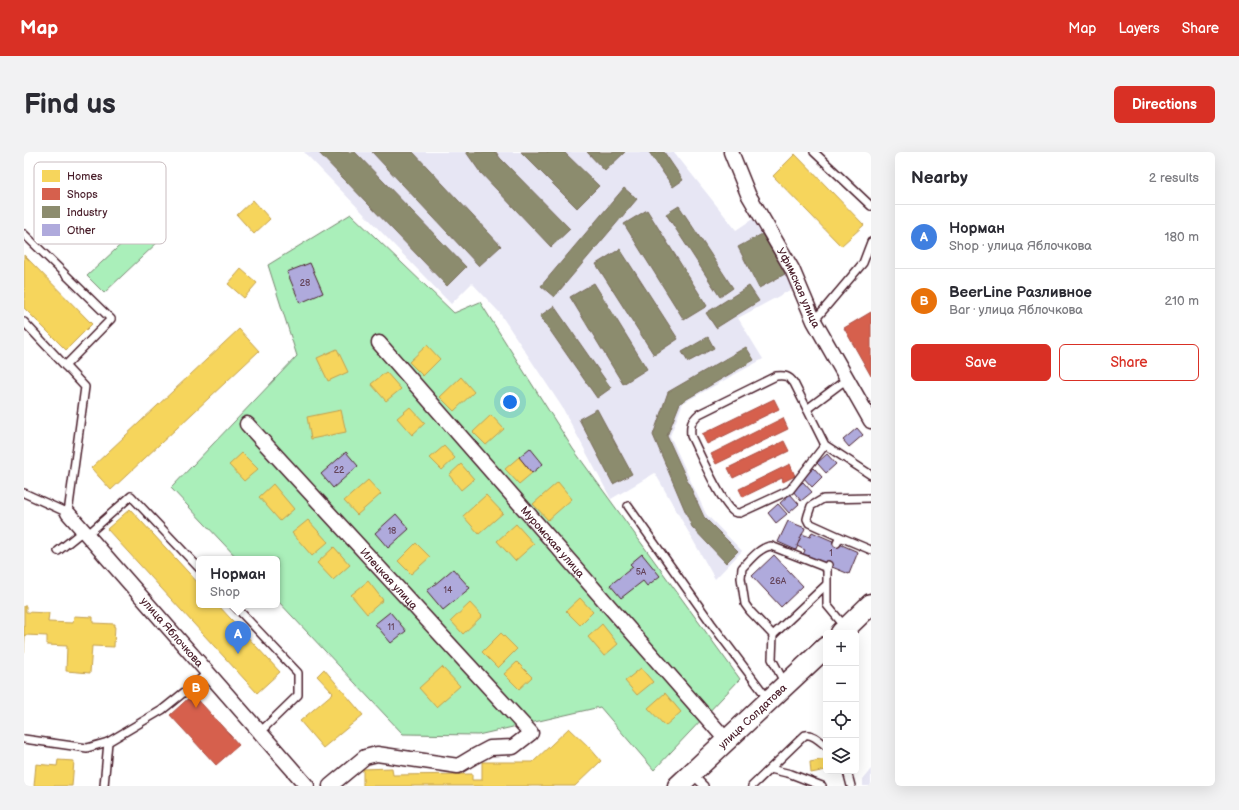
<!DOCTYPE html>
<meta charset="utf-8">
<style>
:root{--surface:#fff;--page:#f2f2f3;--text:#2b2b33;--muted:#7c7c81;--line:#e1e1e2;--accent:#d93025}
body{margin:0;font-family:"Balsamiq Sans",sans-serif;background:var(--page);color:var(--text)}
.controls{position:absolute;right:12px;bottom:12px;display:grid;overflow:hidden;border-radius:6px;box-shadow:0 4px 16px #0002}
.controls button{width:36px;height:36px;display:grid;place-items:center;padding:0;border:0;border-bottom:1px solid var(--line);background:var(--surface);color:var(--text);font:20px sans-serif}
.you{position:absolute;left:486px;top:250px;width:14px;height:14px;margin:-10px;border:3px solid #fff;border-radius:50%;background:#1a73e8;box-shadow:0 0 0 6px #1a73e833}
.badge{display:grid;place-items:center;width:26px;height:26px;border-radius:50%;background:var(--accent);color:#fff;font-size:13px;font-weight:700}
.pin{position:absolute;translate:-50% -33px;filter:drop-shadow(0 1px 2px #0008)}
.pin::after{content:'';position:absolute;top:21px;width:14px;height:12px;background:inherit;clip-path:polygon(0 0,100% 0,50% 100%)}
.popup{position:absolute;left:172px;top:404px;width:84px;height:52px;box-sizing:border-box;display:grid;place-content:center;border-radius:6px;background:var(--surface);filter:drop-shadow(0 1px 3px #0005);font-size:13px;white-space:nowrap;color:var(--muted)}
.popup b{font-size:15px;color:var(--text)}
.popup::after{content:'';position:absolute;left:50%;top:100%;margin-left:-8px;border:8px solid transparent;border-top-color:var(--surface)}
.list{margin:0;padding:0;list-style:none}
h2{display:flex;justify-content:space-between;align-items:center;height:52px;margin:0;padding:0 16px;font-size:17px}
h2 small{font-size:13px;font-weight:400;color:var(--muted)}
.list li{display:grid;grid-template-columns:26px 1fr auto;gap:12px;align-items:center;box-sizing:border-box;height:64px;padding:0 16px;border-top:1px solid var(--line)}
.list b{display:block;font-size:15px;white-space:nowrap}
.list p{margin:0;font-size:13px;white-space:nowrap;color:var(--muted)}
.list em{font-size:13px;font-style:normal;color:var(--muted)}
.actions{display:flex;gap:8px;padding:12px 16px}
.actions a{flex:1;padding:9px 0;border:1px solid var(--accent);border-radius:6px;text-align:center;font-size:14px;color:var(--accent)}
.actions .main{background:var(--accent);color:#fff}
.icon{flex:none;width:22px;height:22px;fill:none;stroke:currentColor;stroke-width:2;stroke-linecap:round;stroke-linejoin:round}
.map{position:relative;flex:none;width:847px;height:634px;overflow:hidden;border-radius:6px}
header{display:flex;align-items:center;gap:24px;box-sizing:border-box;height:56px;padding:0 20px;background:var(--accent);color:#fff}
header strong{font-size:19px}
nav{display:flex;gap:22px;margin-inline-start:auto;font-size:14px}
.intro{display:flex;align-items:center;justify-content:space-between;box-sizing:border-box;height:96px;padding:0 24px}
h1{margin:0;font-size:28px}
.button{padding:10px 18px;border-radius:6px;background:var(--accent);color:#fff;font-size:14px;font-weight:700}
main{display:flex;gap:24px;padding:0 24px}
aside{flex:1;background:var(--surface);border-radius:6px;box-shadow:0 4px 16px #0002}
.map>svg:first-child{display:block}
</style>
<header>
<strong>Map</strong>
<nav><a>Map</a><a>Layers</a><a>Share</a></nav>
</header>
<div class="intro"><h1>Find us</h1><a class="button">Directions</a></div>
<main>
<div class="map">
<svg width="847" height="634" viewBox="0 0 847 634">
<rect width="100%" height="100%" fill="#fff"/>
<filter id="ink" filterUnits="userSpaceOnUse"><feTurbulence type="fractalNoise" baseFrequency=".025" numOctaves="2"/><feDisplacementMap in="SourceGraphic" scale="8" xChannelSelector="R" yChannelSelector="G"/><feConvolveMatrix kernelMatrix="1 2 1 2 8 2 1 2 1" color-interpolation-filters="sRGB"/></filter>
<g filter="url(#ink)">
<g fill="#e7e6f4">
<polygon points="280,0 650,0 712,78 733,64 772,135 714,166 739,207 659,251 646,284 682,362 718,399 691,427 631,321 587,347 538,255 475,160 448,131 427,152"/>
<polygon points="847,617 847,634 839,634 839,627"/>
</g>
<g fill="#aaefba" stroke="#7a8772">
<polygon points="327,62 430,161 456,150 549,297 716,527 630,618 576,555 454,583 379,582 253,448 253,407 214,407 147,336 273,204 244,113"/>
<polygon points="120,71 136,88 80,141 63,124"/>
</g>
<g fill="#f6d55c" stroke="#c29e4d">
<polygon points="771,2 840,73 817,94 749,24"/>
<polygon points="229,48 246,67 230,82 213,63"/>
<polygon points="0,103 68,172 42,198 0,156"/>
<polygon points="217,117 233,131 220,146 204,132"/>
<polygon points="215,177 235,199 87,338 67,316"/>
<polygon points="403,193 416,207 399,224 385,210"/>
<polygon points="313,197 324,220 304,229 293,206"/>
<polygon points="362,220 377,237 362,249 347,232"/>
<polygon points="437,225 450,240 430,259 416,245"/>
<polygon points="386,255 401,271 388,283 373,266"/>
<polygon points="317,258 322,280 287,287 283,265"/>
<polygon points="467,263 480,277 462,293 449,280"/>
<polygon points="420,294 431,306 418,318 406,306"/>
<polygon points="218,301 234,317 220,329 205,313"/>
<polygon points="495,305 508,321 495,332 481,317"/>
<polygon points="437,312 450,327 437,338 425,323"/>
<polygon points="344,328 357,342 333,363 320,349"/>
<polygon points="534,330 548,347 524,368 509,352"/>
<polygon points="249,332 270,357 256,369 235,345"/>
<polygon points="462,343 479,361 455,382 439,364"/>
<polygon points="106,357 175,432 175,453 194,453 256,520 233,541 83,377"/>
<polygon points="284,368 304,390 288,404 268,381"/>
<polygon points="492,372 510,392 491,409 473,389"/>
<polygon points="392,391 406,405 387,422 374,409"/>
<polygon points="310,395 326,413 309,428 293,411"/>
<polygon points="344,429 359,448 343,462 327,443"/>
<polygon points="556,446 569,460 556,473 542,459"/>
<polygon points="446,451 458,464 439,482 427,469"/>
<polygon points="0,454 2,454 2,460 25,461 24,470 49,471 50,464 69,465 69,471 91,472 90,495 68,494 66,521 42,519 43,494 23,493 23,484 1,483 0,501"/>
<polygon points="578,472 594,492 580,504 564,485"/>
<polygon points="477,481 493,497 474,516 458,500"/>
<polygon points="493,510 508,525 495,537 480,522"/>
<polygon points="418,515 436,534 412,555 395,536"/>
<polygon points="617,516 629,530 613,543 601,529"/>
<polygon points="300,517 339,563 299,596 276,569 309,541 293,524"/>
<polygon points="641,541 657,560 641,574 624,556"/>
<polygon points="545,576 566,596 577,609 551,634 339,634 339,617 368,616 369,623 448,622 448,628 458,628 458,610 509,610"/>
<polygon points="801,607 802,618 787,621 786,610"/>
<polygon points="34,608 50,609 48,634 10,634 12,612 33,614"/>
</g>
<g fill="#d6604d" stroke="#ac4c43">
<polygon points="847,160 847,224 820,176"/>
<polygon points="750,247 755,257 683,292 678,282"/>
<polygon points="759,266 764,277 692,312 687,302"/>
<polygon points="760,289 765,299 709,326 704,316"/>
<polygon points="766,312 771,324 759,330 758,326 719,345 715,337"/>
<polygon points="169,542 215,593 192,613 146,563"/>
</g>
<g fill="#8c8c6e" stroke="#786b5a">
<polygon points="294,0 331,0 442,115 423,134"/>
<polygon points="348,0 389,0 477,94 455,114"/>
<polygon points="442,0 472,0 476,6 546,77 527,95 456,20"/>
<polygon points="497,0 540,0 575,34 553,56"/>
<polygon points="563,0 601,0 581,19"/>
<polygon points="625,0 640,0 659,28 649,35"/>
<polygon points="600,36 613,47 530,145 517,134"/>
<polygon points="655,54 709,136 696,145 642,62"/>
<polygon points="623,58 683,154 660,168 600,72"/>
<polygon points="740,81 761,122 735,136 714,95"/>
<polygon points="596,97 654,187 630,203 572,112"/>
<polygon points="570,131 623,217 599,232 546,145"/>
<polygon points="725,134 735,149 692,176 682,161"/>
<polygon points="530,154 587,236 573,246 516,164"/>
<polygon points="684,185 690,196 664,210 658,200"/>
<polygon points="722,195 730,208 656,251 643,284 680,365 714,399 702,411 668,375 629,283 644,240"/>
<polygon points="573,257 608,322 589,332 555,267"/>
</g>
<g fill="#afaadc" stroke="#4a1f2b">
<polygon points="286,111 299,141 276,151 263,120"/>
<polygon points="833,276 839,283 825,295 819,288"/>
<polygon points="506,296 519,312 508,321 495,305"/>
<polygon points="322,300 334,314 309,336 297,322"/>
<polygon points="803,302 812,312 802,321 793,311"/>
<polygon points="790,316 798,325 788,335 779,325"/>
<polygon points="779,330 788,340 777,349 769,339"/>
<polygon points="766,342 775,352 765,361 756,351"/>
<polygon points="754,352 763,362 752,371 744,361"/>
<polygon points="372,362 385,377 364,396 351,381"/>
<polygon points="764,369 781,376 772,398 754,390"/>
<polygon points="788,380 834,400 825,422 779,403 781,398 773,394 778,382 786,385"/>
<polygon points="618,402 636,424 623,434 619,429 597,446 586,433 609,415 606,412"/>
<polygon points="750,403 779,434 757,455 728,424"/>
<polygon points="429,417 446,436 419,458 403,439"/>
<polygon points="366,460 382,479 367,491 351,472"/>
</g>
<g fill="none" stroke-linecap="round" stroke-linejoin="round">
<defs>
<g id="service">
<polyline points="790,0 847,54"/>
<polyline points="0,82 87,167 41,214"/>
<polyline points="790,169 839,111 847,90"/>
<polyline points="0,170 61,235 44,361 0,341"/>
<polyline points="783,257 823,227"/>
<path d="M801,293l-35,45 -50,23c-2,0 -4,0 -6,-1 -13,-9 -35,-60 -43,-76 -1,-11 0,-15 8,-22l77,-38c9,-1 13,0 18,7l31,62 46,30"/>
<polyline points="604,354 687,471 744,547"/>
<polyline points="63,383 107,344 175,416"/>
<polyline points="816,385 785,371 783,367 784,363 787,354 799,347 847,346"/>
<polyline points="813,391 816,385 847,398"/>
<polyline points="34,399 59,379"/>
<polyline points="804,413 803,416 803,453 822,476"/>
<polyline points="210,453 274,521 274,543 236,580"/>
<polyline points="749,483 802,433"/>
<path d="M761,532l-13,-25 1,-24 -23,-24 -5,-7 -4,-26 1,-10c8,-8 18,-21 29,-22l56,22"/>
<polyline points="0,587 63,596 84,590 138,558 184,521"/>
<polyline points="746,617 767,622 798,634"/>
<polyline points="823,619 827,634"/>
<polyline points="668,622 680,634"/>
<polyline points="80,634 84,590"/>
<path d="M728,634l53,-51c7,-2 15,6 21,11"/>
</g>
<g id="minor">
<path id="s1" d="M707,0l17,42 44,75 22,52 57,100"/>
<path id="s2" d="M355,191l348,398"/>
<path id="s3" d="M223,272l284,309 -18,14 -23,1 -17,9 -15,9 -81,-12 -12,3 -35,29"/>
<path id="s4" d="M44,361l239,273"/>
</g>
<g id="secondary">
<polyline points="817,481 847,452"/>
<path id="s5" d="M654,634l148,-139"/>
</g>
</defs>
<use href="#service" stroke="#4a1f2b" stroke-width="10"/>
<use href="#minor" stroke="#4a1f2b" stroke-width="17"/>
<use href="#secondary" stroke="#4a1f2b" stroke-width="23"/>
<use href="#service" stroke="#fff" stroke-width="7"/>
<use href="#minor" stroke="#fff" stroke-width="14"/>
<use href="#secondary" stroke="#fff" stroke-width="20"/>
</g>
</g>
<g text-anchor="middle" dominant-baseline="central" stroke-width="4" stroke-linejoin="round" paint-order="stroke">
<g font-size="9" fill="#634257">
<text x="281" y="131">28</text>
<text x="315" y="318">22</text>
<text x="368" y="379">18</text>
<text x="807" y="401">1</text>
<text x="617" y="420">5А</text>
<text x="754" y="429">26А</text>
<text x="424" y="438">14</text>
<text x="367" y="475">11</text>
</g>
<g font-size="11" fill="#4a1f2b" stroke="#fff">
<text stroke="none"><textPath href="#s1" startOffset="152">Уфимская улица</textPath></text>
<text stroke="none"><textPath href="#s2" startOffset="264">Муромская улица</textPath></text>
<text stroke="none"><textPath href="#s3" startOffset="210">Илецкая улица</textPath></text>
<text stroke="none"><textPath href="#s4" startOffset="158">улица Яблочкова</textPath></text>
<text stroke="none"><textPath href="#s5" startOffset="102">улица Солдатова</textPath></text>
</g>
</g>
<rect x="10" y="10" width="132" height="82" rx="6" fill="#fff" stroke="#c9bcbf" stroke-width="1"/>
<rect x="18" y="18" width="18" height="12" fill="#f6d55c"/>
<rect x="18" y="36" width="18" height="12" fill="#d6604d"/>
<rect x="18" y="54" width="18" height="12" fill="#8c8c6e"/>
<rect x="18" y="72" width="18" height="12" fill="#afaadc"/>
<g font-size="11" fill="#4a1f2b">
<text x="43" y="28">Homes</text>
<text x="43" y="46">Shops</text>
<text x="43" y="64">Industry</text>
<text x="43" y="82">Other</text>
</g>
</svg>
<div class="controls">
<button>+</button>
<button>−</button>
<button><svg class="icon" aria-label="locate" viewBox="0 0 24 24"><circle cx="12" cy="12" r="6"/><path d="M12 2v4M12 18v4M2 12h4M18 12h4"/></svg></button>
<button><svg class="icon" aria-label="layers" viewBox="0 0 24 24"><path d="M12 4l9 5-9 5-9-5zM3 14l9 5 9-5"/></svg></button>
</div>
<div class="you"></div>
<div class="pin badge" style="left:214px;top:502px;background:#3f7fe0">A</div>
<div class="popup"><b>Норман</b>Shop</div>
<div class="pin badge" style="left:172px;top:556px;background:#e8710a">B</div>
</div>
<aside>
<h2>Nearby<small>2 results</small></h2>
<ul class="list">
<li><span class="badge" style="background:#3f7fe0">A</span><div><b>Норман</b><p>Shop · улица Яблочкова</p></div><em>180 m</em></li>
<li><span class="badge" style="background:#e8710a">B</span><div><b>BeerLine Разливное</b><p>Bar · улица Яблочкова</p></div><em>210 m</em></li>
</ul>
<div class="actions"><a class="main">Save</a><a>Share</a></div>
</aside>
</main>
